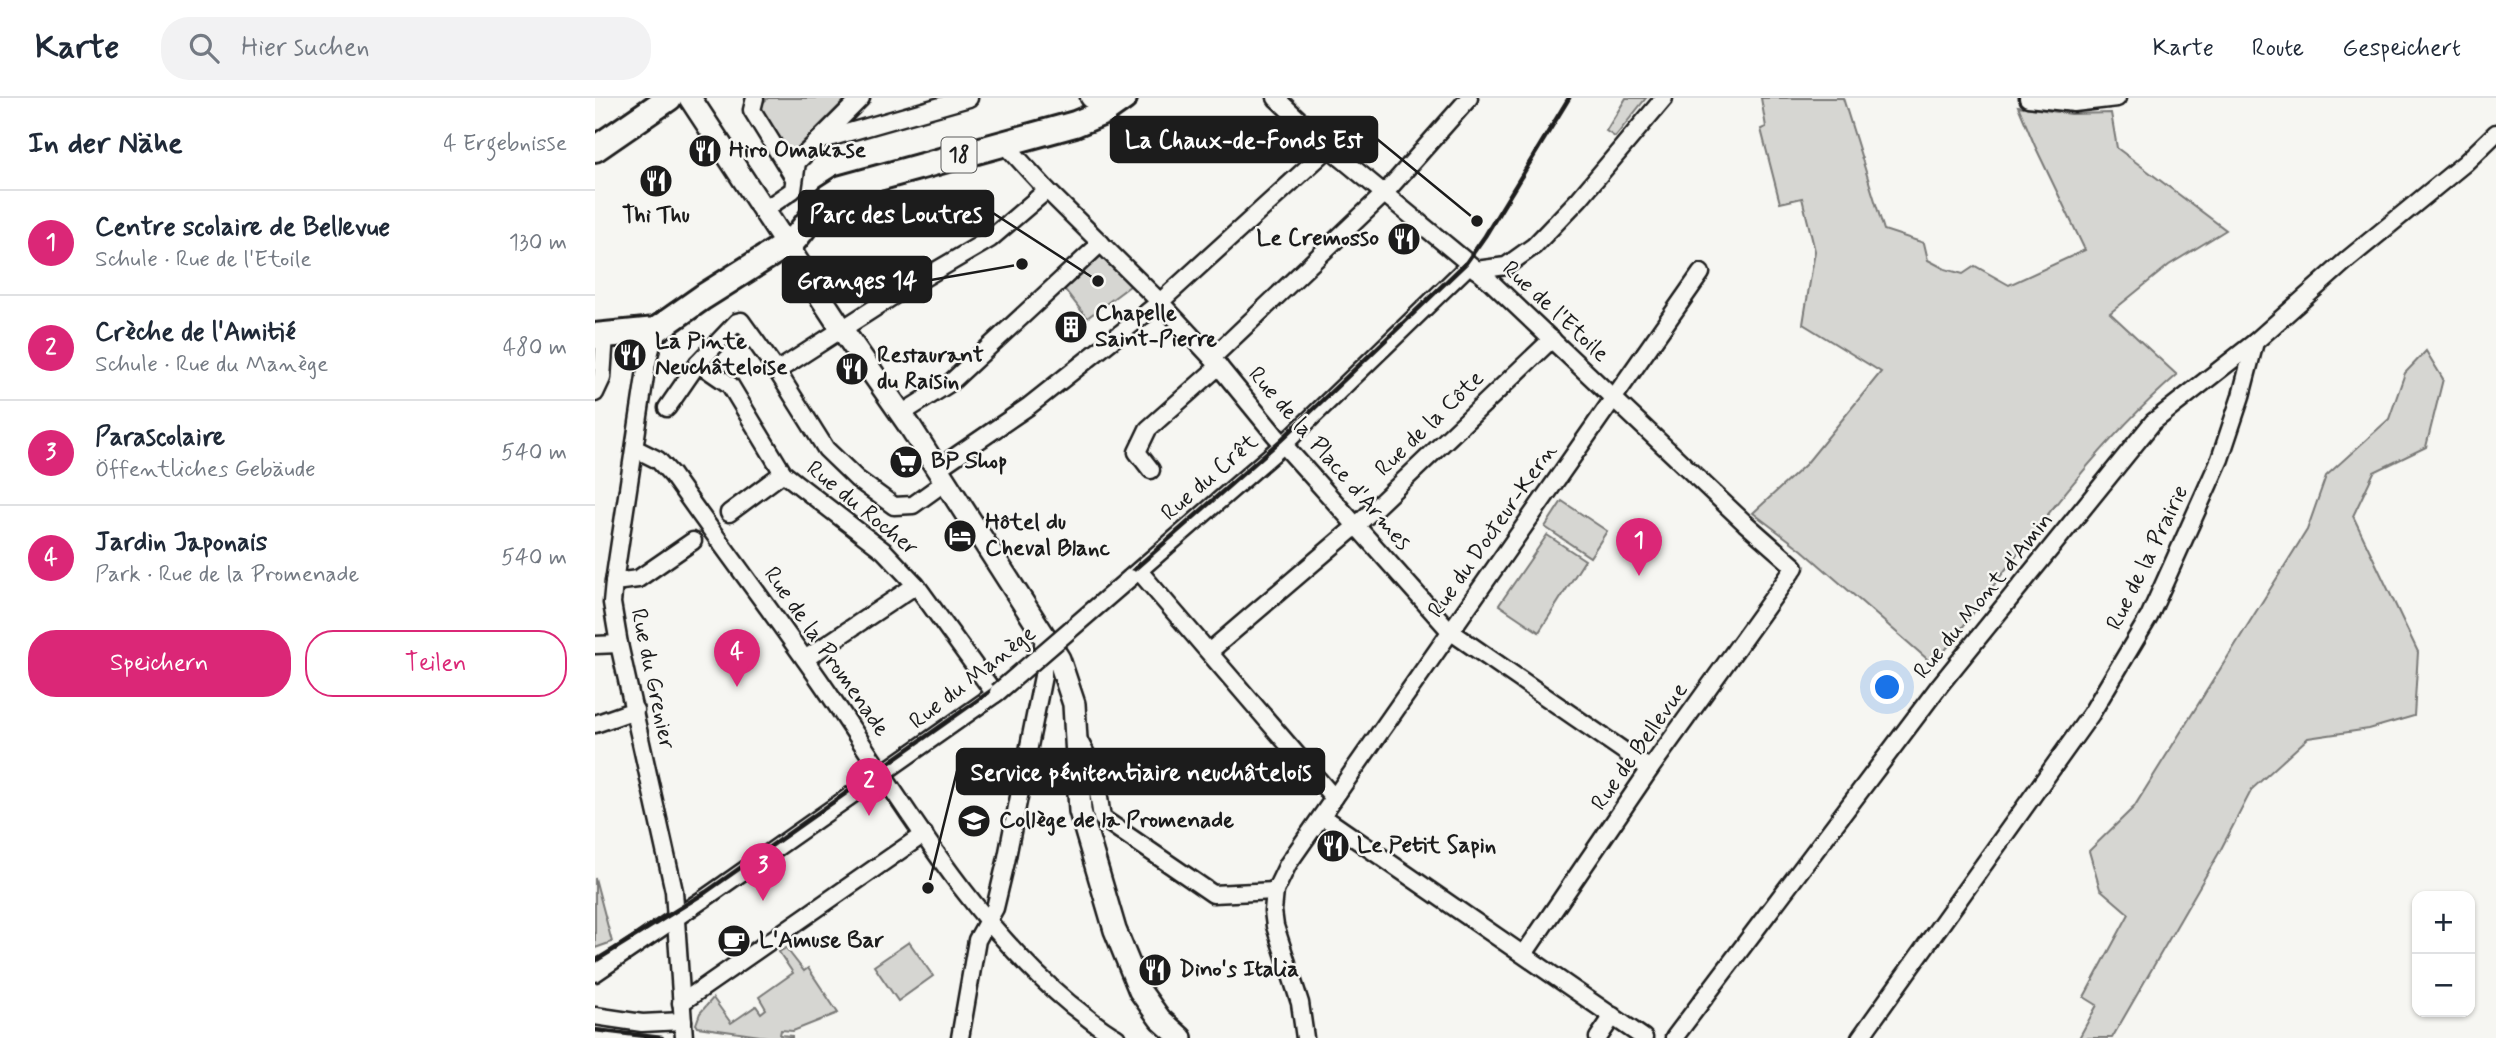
<!DOCTYPE html>
<html lang="de">
<meta charset="utf-8">
<style>
:root{--surface:#fff;--page:#f2f2f3;--text:#1f2937;--muted:#747a83;--line:#e0e1e3;--accent:#db2777}
body{margin:0;font-family:Mynerve,sans-serif;background:var(--page);color:var(--text)}
.controls{position:absolute;right:21px;bottom:21px;display:grid;overflow:hidden;border-radius:14px;box-shadow:0 2px 5px #0004}
.controls button{width:63px;height:63px;display:grid;place-items:center;padding:0;border:0;border-bottom:2px solid var(--line);background:var(--surface);color:var(--text);font:35px sans-serif}
.you{position:absolute;left:1293px;top:590px;width:24px;height:24px;margin:-18px;border:5px solid #fff;border-radius:50%;background:#1a73e8;box-shadow:0 0 0 10px #1a73e833}
.badge{display:grid;place-items:center;width:46px;height:46px;border-radius:50%;background:var(--accent);color:#fff;font-size:23px;font-weight:700}
.pin{position:absolute;translate:-50% -58px;filter:drop-shadow(0 2px 4px #0008)}
.pin::after{content:'';position:absolute;top:37px;width:24px;height:21px;background:inherit;clip-path:polygon(0 0,100% 0,50% 100%)}
.list{margin:0;padding:0;list-style:none}
h2{display:flex;justify-content:space-between;align-items:center;height:91px;margin:0;padding:0 28px;font-size:30px}
h2 small{font-size:23px;font-weight:400;color:var(--muted)}
.list li{display:grid;grid-template-columns:46px 1fr auto;gap:21px;align-items:center;box-sizing:border-box;height:105px;padding:0 28px;border-top:2px solid var(--line)}
.list b{display:block;font-size:26px;white-space:nowrap}
.list p{margin:0;font-size:23px;white-space:nowrap;color:var(--muted)}
.list em{font-size:23px;font-style:normal;color:var(--muted)}
.actions{display:flex;gap:14px;padding:21px 28px}
.actions a{flex:1;padding:16px 0;border:2px solid var(--accent);border-radius:28px;text-align:center;font-size:24px;color:var(--accent)}
.actions .main{background:var(--accent);color:#fff}
.icon{flex:none;width:38px;height:38px;fill:none;stroke:currentColor;stroke-width:2;stroke-linecap:round;stroke-linejoin:round}
.map{position:relative;flex:none;width:1901px;height:940px;overflow:hidden}
header{display:flex;align-items:center;gap:42px;box-sizing:border-box;height:98px;padding:0 35px;background:var(--surface);border-bottom:2px solid var(--line)}
header strong{font-size:33px}
nav{display:flex;gap:38px;margin-inline-start:auto;font-size:24px}
.search{width:490px;height:63px;background:var(--page);display:flex;align-items:center;gap:18px;box-sizing:border-box;padding:0 24px;border-radius:28px;color:var(--muted);font-size:26px}
main{display:flex}
aside{flex:1;background:var(--surface)}
.map>svg:first-child{display:block}
</style>
<header>
<strong>Karte</strong>
<div class="search"><svg class="icon" aria-label="search" viewBox="0 0 24 24"><circle cx="10" cy="10" r="6"/><path d="M15 15l6 6"/></svg>Hier suchen</div>
<nav><a>Karte</a><a>Route</a><a>Gespeichert</a></nav>
</header>
<main>
<aside>
<h2>In der Nähe<small>4 Ergebnisse</small></h2>
<ul class="list">
<li><span class="badge">1</span><div><b>Centre scolaire de Bellevue</b><p>Schule · Rue de l'Etoile</p></div><em>130 m</em></li>
<li><span class="badge">2</span><div><b>Crèche de l'Amitié</b><p>Schule · Rue du Manège</p></div><em>480 m</em></li>
<li><span class="badge">3</span><div><b>Parascolaire</b><p>Öffentliches Gebäude</p></div><em>540 m</em></li>
<li><span class="badge">4</span><div><b>Jardin Japonais</b><p>Park · Rue de la Promenade</p></div><em>540 m</em></li>
</ul>
<div class="actions"><a class="main">Speichern</a><a>Teilen</a></div>
</aside>
<div class="map">
<svg width="1901" height="940" viewBox="0 0 1901 940">
<rect width="100%" height="100%" fill="#f6f6f2"/>
<filter id="ink" filterUnits="userSpaceOnUse"><feTurbulence type="fractalNoise" baseFrequency=".0143" numOctaves="2"/><feDisplacementMap in="SourceGraphic" scale="14" xChannelSelector="R" yChannelSelector="G"/><feConvolveMatrix kernelMatrix="1 2 1 2 8 2 1 2 1" color-interpolation-filters="sRGB"/></filter>
<g filter="url(#ink)">
<g fill="#d6d6d2" stroke="#797977" stroke-width="2">
<polygon points="173,0 252,0 195,57 163,9"/>
<polygon points="1031,0 1051,0 1020,39 1011,33"/>
<path d="M1166,0h82l41,132 40,13 4,17 17,9 18,5 12,-8 34,19 76,-35 -50,-104 -17,-40 53,8 40,-1 6,35 109,82 -57,35 -59,48 67,62c-95,82 -167,191 -243,290l-132,-115 -49,-37 53,-49 75,-92 -78,-48 12,-73 -13,-53 -22,5 -19,-74 5,-2z"/>
<polygon points="506,145 543,182 492,220 464,184"/>
<polygon points="1831,253 1848,281 1831,349 1779,374 1758,418 1823,554 1819,618 1774,631 1713,640 1657,691 1625,753 1517,940 1484,940 1502,907 1489,899 1534,816 1505,791 1494,753 1539,709 1712,432 1731,378 1794,321 1810,275"/>
<polygon points="967,403 1012,433 995,459 950,429"/>
<polygon points="952,437 990,462 944,534 904,507"/>
<polygon points="0,780 17,844 0,850"/>
<polygon points="314,844 338,878 303,903 279,868"/>
<polygon points="191,850 209,873 213,870 243,915 198,933 186,932 185,937 197,938 197,940 179,940 103,929 101,926 105,915 118,900 136,925 161,908 166,915 171,911 164,899 198,875 184,854"/>
</g>
<g fill="none" stroke-linecap="round" stroke-linejoin="round">
<defs>
<g id="minor">
<polyline points="160,0 157,12 199,80"/>
<polyline points="494,0 509,14"/>
<polyline points="681,0 734,50 895,183 1150,425 1200,469 1055,671 929,856"/>
<polyline points="1433,0 1479,5 1522,0"/>
<polyline points="223,43 374,0"/>
<polyline points="409,45 452,92 565,204 617,260 680,337 855,533 1055,671"/>
<polyline points="169,112 198,92 202,64 266,0"/>
<polyline points="881,172 911,168 939,148 984,101 1069,0"/>
<polyline points="61,232 52,265 19,484 17,505 24,546 79,793 89,940"/>
<polyline points="617,260 789,96 874,0"/>
<polyline points="103,265 135,287 188,375 289,453 321,487 400,596"/>
<polyline points="182,273 303,195 395,141 452,92"/>
<polyline points="0,295 7,280 10,237"/>
<polyline points="72,310 103,265 142,224 146,223 182,273 231,351 262,381 299,408 318,407 350,384"/>
<polyline points="306,316 355,285 506,145"/>
<path d="M41,351l22,11 14,15c51,73 105,143 155,216 72,106 144,231 243,313 16,12 30,25 47,34"/>
<polyline points="342,371 434,308 565,204 734,50"/>
<polyline points="556,372 542,354 553,331 624,268"/>
<polyline points="134,415 188,375"/>
<polyline points="544,473 739,700"/>
<polyline points="535,480 689,346 874,167"/>
<polyline points="19,484 43,481 98,443"/>
<polyline points="0,547 24,546"/>
<polyline points="615,553 760,429 957,241"/>
<polyline points="210,561 321,487"/>
<polyline points="0,626 40,612"/>
<polyline points="483,641 500,673 507,720 618,796 680,793"/>
<polyline points="727,718 1049,940"/>
<polyline points="0,875 113,798 403,594"/>
<polyline points="86,905 329,736"/>
<polyline points="0,918 47,925 88,923"/>
<polyline points="365,940 382,842 400,810 411,764 448,578 448,546"/>
<polyline points="710,940 705,905 680,828 678,813 680,793 693,766 1106,175"/>
<polyline points="1003,940 1018,918"/>
<polyline points="1079,940 1345,587 1558,324 1660,244"/>
<polyline points="1265,940 1496,616 1554,519 1625,361 1646,298 1660,244 1753,161 1870,65 1901,35"/>
</g>
<polyline id="secondary" points="95,0 246,230 316,330 464,561 479,606 485,713 520,832 545,893 565,921 586,940"/>
<g id="primary">
<polyline points="0,51 74,0"/>
<polyline points="0,238 61,232 108,199 200,141 233,99 247,90 480,26 509,14 529,0"/>
</g>
</defs>
<use href="#minor" stroke="#1c1c1c" stroke-width="21"/>
<use href="#secondary" stroke="#1c1c1c" stroke-width="26"/>
<use href="#primary" stroke="#1c1c1c" stroke-width="30"/>
<use href="#minor" stroke="#f6f6f2" stroke-width="16"/>
<use href="#secondary" stroke="#f6f6f2" stroke-width="21"/>
<use href="#primary" stroke="#f6f6f2" stroke-width="24"/>
<g stroke="#1c1c1c" stroke-width="4.5">
<polyline points="0,863 111,794 397,592 533,477 685,343 871,165 890,138 974,0"/>
<polyline points="0,932 67,940"/>
</g>
<defs>
<polyline id="minor-bridge" points="403,594 535,480"/>
</defs>
<use href="#minor-bridge" stroke="#1c1c1c" stroke-width="21" stroke-linecap="butt"/>
<use href="#minor-bridge" stroke="#f6f6f2" stroke-width="16"/>
</g>
</g>
<defs>
<symbol id="restaurant-disc" viewBox="-11 -11 22 22"><circle r="9.5" fill="#1c1c1c" stroke="#f6f6f2"/><path d="M-5-6h1v4h1v-4h1v4h1v-4h1v5L-1.5 .5V6h-2V.5L-5-1ZM5-6V6H3V1.5H1.5Q1.5-4 5-6Z" fill="#fff"/></symbol>
<symbol id="building-disc" viewBox="-11 -11 22 22"><circle r="9.5" fill="#1c1c1c" stroke="#f6f6f2"/><path d="M-4-6H4V6H1V3H-1V6H-4ZM-2.5-4.3h1.7v1.8h-1.7ZM.8-4.3h1.7v1.8H.8ZM-2.5-1h1.7V.8h-1.7ZM.8-1h1.7V.8H.8Z" fill="#fff"/></symbol>
<symbol id="supermarket-disc" viewBox="-11 -11 22 22"><circle r="9.5" fill="#1c1c1c" stroke="#f6f6f2"/><path d="M-6-5.5h2.5l.6 2H6L4.5 2H-2.5L-4.4-4H-6ZM-1.5 3.2a1.3 1.3 0 1 0 .1 0ZM3 3.2a1.3 1.3 0 1 0 .1 0Z" fill="#fff"/></symbol>
<symbol id="hotel-disc" viewBox="-11 -11 22 22"><circle r="9.5" fill="#1c1c1c" stroke="#f6f6f2"/><path d="M-6-4.5h1.5V1H6V5H4.5V3h-9V5H-6ZM-4 0a1.8 1.8 0 1 1 3.6 0ZM.5 0V-2.5h3Q6-2.5 6 0Z" fill="#fff"/></symbol>
<symbol id="school-disc" viewBox="-11 -11 22 22"><circle r="9.5" fill="#1c1c1c" stroke="#f6f6f2"/><path d="M0-5L7-2L0 1L-7-2ZM-4 1L0 2.5L4 1V4Q0 6-4 4Z" fill="#fff"/></symbol>
<symbol id="cafe-disc" viewBox="-11 -11 22 22"><circle r="9.5" fill="#1c1c1c" stroke="#f6f6f2"/><path d="M-5.5-4.5H6V0H3Q3 3.5 0 3.5H-2.5Q-5.5 3.5-5.5 0ZM3-3.2v2h1.7v-2ZM-6 4.5H4V6H-6Z" fill="#fff"/></symbol>
</defs>
<g fill-rule="evenodd">
<use href="#restaurant-disc" x="91" y="34" width="38" height="38"/>
<use href="#restaurant-disc" x="42" y="64" width="38" height="38"/>
<use href="#restaurant-disc" x="790" y="122" width="38" height="38"/>
<use href="#building-disc" x="457" y="210" width="38" height="38"/>
<use href="#restaurant-disc" x="16" y="238" width="38" height="38"/>
<use href="#restaurant-disc" x="238" y="252" width="38" height="38"/>
<use href="#supermarket-disc" x="292" y="345" width="38" height="38"/>
<use href="#hotel-disc" x="346" y="419" width="38" height="38"/>
<use href="#school-disc" x="360" y="704" width="38" height="38"/>
<use href="#restaurant-disc" x="719" y="729" width="38" height="38"/>
<use href="#cafe-disc" x="120" y="824" width="38" height="38"/>
<use href="#restaurant-disc" x="541" y="853" width="38" height="38"/>
</g>
<g text-anchor="middle" dominant-baseline="central" stroke-width="5" stroke-linejoin="round" paint-order="stroke">
<rect fill="#f6f6f2" stroke="#5d5d5c" stroke-width="2" x="346.5" y="39.5" width="35" height="35" rx="5"/>
<g font-size="21" font-weight="bold" fill="#1c1c1c">
<text x="364" y="57">18</text>
</g>
<g font-size="23" font-weight="bold" fill="#1c1c1c" stroke="#f6f6f2" text-anchor="start">
<text x="134" y="53">Hiro Omakase</text>
<text x="61" y="118" text-anchor="middle">Thi Thu</text>
<text x="784" y="141" text-anchor="end">Le Cremosso</text>
<text x="500" y="216">Chapelle<tspan x="500" dy="26">Saint-Pierre</tspan></text>
<text x="60" y="244">La Pinte<tspan x="60" dy="26">Neuchâteloise</tspan></text>
<text x="282" y="258">Restaurant<tspan x="282" dy="26">du Raisin</tspan></text>
<text x="336" y="364">BP Shop</text>
<text x="390" y="425">Hôtel du<tspan x="390" dy="26">Cheval Blanc</tspan></text>
<text x="404" y="723">Collège de la Promenade</text>
<text x="762" y="748">Le Petit Sapin</text>
<text x="164" y="843">L'Amuse Bar</text>
<text x="584" y="872">Dino's Italia</text>
</g>
<g font-size="23" fill="#1c1c1c" stroke="#f6f6f2">
<text transform="translate(960 214) rotate(43)">Rue de l'Etoile</text>
<text transform="translate(835 326) rotate(-44)">Rue de la Côte</text>
<text transform="translate(734 361) rotate(49)">Rue de la Place d'Armes</text>
<text transform="translate(615 380) rotate(-41)">Rue du Crêt</text>
<text transform="translate(267 411) rotate(39)">Rue du Rocher</text>
<text transform="translate(898 433) rotate(-55)">Rue du Docteur-Kern</text>
<text transform="translate(1553 460) rotate(-64)">Rue de la Prairie</text>
<text transform="translate(1389 498) rotate(-51)">Rue du Mont d'Amin</text>
<text transform="translate(231 554) rotate(55)">Rue de la Promenade</text>
<text transform="translate(378 580) rotate(-38)">Rue du Manège</text>
<text transform="translate(57 581) rotate(78)">Rue du Grenier</text>
<text transform="translate(1045 649) rotate(-55)">Rue de Bellevue</text>
</g>
</g>
<path fill="none" stroke="#1c1c1c" stroke-width="2.5" d="M882 123L782 41M503 183L398 115M427 166L336 182M333 790L362 673"/>
<g fill="#1c1c1c" stroke="#f6f6f2" stroke-width="2.5">
<circle cx="882" cy="123" r="7"/>
<circle cx="503" cy="183" r="7"/>
<circle cx="427" cy="166" r="7"/>
<circle cx="333" cy="790" r="7"/>
</g>
<g fill="#1c1c1c" stroke="#1c1c1c" stroke-width="2.5">
<rect x="516" y="19" width="266" height="45" rx="7"/>
<rect x="204" y="93" width="194" height="45" rx="7"/>
<rect x="188" y="159" width="148" height="45" rx="7"/>
<rect x="362" y="651" width="367" height="45" rx="7"/>
</g>
<g font-size="24" text-anchor="middle" font-weight="bold" fill="#fff">
<text x="649" y="50">La Chaux-de-Fonds Est</text>
<text x="301" y="124">Parc des Loutres</text>
<text x="262" y="190">Granges 14</text>
<text x="546" y="682">Service pénitentiaire neuchâtelois</text>
</g>
</svg>
<div class="controls">
<button>+</button>
<button>−</button>
</div>
<div class="you"></div>
<div class="pin badge" style="left:1044px;top:478px">1</div>
<div class="pin badge" style="left:274px;top:718px">2</div>
<div class="pin badge" style="left:168px;top:803px">3</div>
<div class="pin badge" style="left:142px;top:589px">4</div>
</div>
</main>
